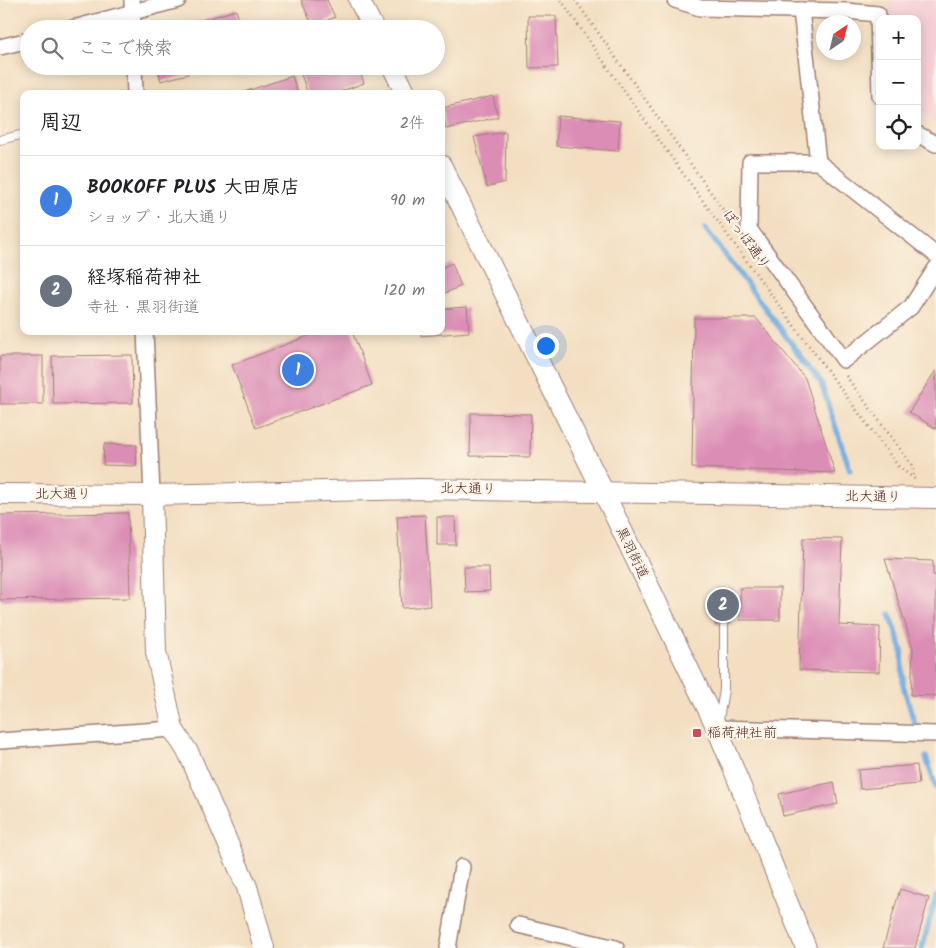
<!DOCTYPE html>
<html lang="ja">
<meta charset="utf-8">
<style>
:root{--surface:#fff;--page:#f6f6f6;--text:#202124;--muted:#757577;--line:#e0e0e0;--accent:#d1495b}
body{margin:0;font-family:Kalam,"Klee One",sans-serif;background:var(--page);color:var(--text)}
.controls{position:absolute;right:15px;top:15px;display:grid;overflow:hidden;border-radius:10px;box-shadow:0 2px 12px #0003}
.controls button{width:45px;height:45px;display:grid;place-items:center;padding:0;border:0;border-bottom:1px solid var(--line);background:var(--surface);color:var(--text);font:25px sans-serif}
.compass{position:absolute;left:816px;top:15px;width:45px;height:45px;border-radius:50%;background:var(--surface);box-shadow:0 2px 12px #0003;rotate:35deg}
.you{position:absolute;left:545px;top:345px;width:18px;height:18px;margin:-12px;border:4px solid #fff;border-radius:50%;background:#1a73e8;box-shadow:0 0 0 8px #1a73e833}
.badge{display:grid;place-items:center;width:32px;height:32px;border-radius:50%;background:var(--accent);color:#fff;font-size:16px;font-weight:700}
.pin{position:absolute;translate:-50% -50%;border:2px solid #fff;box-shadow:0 1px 5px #0006}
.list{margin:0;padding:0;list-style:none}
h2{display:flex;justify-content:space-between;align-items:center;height:65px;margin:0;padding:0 20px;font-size:21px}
h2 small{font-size:16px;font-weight:400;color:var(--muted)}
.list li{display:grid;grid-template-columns:32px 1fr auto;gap:15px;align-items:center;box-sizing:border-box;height:90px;padding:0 20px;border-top:1px solid var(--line)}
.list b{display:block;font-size:19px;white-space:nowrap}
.list p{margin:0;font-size:16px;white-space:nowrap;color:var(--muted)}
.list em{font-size:16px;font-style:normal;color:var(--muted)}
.icon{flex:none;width:28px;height:28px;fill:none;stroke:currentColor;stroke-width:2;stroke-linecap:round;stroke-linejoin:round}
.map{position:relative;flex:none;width:936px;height:948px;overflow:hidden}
.search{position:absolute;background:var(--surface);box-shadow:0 2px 12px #0003;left:20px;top:20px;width:425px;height:55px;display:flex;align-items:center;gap:12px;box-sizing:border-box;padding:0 18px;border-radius:28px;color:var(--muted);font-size:19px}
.panel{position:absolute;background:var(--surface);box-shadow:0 2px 12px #0003;left:20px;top:90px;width:425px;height:245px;border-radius:10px}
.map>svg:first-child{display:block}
</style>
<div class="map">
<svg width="936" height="948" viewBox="0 0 936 948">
<rect width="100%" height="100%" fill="#fcf5e5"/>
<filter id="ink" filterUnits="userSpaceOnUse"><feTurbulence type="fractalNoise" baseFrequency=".02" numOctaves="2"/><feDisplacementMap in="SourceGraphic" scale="10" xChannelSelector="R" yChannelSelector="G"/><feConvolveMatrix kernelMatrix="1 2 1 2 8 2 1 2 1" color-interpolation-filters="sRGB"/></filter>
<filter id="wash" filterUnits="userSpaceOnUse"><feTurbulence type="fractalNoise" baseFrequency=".0096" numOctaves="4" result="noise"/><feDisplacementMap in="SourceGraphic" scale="20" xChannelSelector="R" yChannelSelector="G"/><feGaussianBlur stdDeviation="1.12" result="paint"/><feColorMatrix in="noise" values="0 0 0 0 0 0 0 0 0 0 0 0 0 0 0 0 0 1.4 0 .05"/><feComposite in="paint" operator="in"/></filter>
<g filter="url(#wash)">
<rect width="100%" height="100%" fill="#f3dec1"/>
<polygon fill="#f6cfd6" points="889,0 936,0 936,124 917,110 917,19 888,19"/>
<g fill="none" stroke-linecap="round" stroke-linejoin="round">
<g stroke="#6eabe0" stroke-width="5.5">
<polyline points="705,228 821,383 850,470"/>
<polyline points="890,614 902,650 903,685 916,728"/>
<polyline points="926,757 936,788"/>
<polyline points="922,948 936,896"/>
</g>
</g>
<g id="blocks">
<g fill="#dc8db6">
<polygon points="301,0 327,0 335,17 313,27"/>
<polygon points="236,10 242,29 176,29 176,28"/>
<polygon points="528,16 556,16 558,67 529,68"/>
<polygon points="157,66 186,66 188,74 161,81"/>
<polygon points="315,66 358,66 364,83 334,94 308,94 300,72"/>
<polygon points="292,76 298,94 241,94 241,93"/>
<polygon points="493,96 498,117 446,129 442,108"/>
<polygon points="558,116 620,121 618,151 556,146"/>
<polygon points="506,132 505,182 487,187 474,137"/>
<polygon points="452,263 461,286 441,295 441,268"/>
<polygon points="467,307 469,332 421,336 421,331 441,331 441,309"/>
<polygon points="694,318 756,318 805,378 835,473 692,468"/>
<polygon points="321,331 352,331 372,385 256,428 232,365"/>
<polygon points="132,355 133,403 53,404 52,356"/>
<rect x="0" y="356" width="43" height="48"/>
<polygon points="936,370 936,429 909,412"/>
<polygon points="471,413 531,414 530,457 470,456"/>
<polygon points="104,444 137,445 136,466 103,465"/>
<polygon points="128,513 130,598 0,600 0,515"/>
<polygon points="425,515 430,606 402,608 397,516"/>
<polygon points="437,517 455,517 456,545 437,545"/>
<polygon points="803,538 842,539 839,625 880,627 879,672 799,670"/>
<polygon points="885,559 933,561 933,575 936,575 936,696 911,695 913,649"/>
<polygon points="464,567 489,567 490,591 465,592"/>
<polygon points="717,588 731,589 730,624 715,624"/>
<rect x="740" y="588" width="40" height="32"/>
<polygon points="917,765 919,784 860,789 858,770"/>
<polygon points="834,782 838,804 783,816 779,794"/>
<polygon points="900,889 929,898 915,948 883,948"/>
</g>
</g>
</g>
<g filter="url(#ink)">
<use href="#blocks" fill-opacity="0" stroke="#9e7e76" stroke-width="1"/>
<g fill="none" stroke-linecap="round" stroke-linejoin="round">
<defs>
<g id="lane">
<polyline points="0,140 24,134"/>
<polyline points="719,719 724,690 724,627"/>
</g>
<g id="street">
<polyline points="132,0 133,29"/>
<polyline points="675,0 700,8 846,11 878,14 880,96"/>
<polyline points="801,10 818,162"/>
<polyline points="70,29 178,0"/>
<polyline points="0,47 29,40"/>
<polyline points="134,66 135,94"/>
<polyline points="917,134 936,144"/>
<polyline points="936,255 818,162 750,162 749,229 844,360 911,307 936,268"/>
<polyline points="145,331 152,495"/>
<polyline points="717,728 936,734"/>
<polyline points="0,741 173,729"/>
<polyline points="518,925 616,948"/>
<polyline points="448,948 462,867"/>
</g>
<g id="secondary">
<polyline points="359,0 374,29"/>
<polyline points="392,66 406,94"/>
<polyline points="441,165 603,491 717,728 806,948"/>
<polyline points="0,494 152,495 420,489 936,498"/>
<polyline points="152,495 156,652 173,729 189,754 247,887 264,948"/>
</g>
</defs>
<use href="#lane" stroke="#9e7e76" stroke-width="10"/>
<use href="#street" stroke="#9e7e76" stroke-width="18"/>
<use href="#secondary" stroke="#9e7e76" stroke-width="22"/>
<g stroke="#9e7e76" stroke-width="3" stroke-dasharray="1 4" stroke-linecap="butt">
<path d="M561,0c108,158 223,312 337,466l18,14"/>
<polyline points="575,0 733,224"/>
<polyline points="846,376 912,465 914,477"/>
</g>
<use href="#lane" stroke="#fff" stroke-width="8"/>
<use href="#street" stroke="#fff" stroke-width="15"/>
<use href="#secondary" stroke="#fff" stroke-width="20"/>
</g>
</g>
<rect fill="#d1495b" stroke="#fcf5e5" stroke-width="2" x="692" y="728" width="10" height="10" rx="2.5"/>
<g text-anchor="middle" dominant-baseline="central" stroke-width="4.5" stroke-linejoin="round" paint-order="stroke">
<g font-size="14" fill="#4a1f2b" stroke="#fcf5e5">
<text transform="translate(746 240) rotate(54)">ぽっぽ通り</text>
<text transform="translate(468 489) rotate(1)">北大通り</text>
<text x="63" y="494">北大通り</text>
<text transform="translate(873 497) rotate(1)">北大通り</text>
<text transform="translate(632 553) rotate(64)">黒羽街道</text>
</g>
<g font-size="14" fill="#4a1f2b" stroke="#fcf5e5" text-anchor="start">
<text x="707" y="733">稲荷神社前</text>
</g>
</g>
</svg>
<div class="controls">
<button>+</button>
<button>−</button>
<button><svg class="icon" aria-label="locate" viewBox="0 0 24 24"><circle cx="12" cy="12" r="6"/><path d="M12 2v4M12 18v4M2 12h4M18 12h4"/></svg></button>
</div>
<svg class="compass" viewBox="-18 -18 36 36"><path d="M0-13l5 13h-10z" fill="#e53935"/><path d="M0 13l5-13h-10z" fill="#757577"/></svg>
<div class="you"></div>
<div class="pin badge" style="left:298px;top:370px;background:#3f7fe0">1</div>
<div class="pin badge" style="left:723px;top:605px;background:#6b7280">2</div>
<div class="search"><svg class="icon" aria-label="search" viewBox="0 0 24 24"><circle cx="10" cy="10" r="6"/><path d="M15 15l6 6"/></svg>ここで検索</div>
<section class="panel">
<h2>周辺<small>2件</small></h2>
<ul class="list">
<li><span class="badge" style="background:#3f7fe0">1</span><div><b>BOOKOFF PLUS 大田原店</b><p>ショップ · 北大通り</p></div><em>90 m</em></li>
<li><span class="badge" style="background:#6b7280">2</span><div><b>経塚稲荷神社</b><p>寺社 · 黒羽街道</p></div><em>120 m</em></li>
</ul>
</section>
</div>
